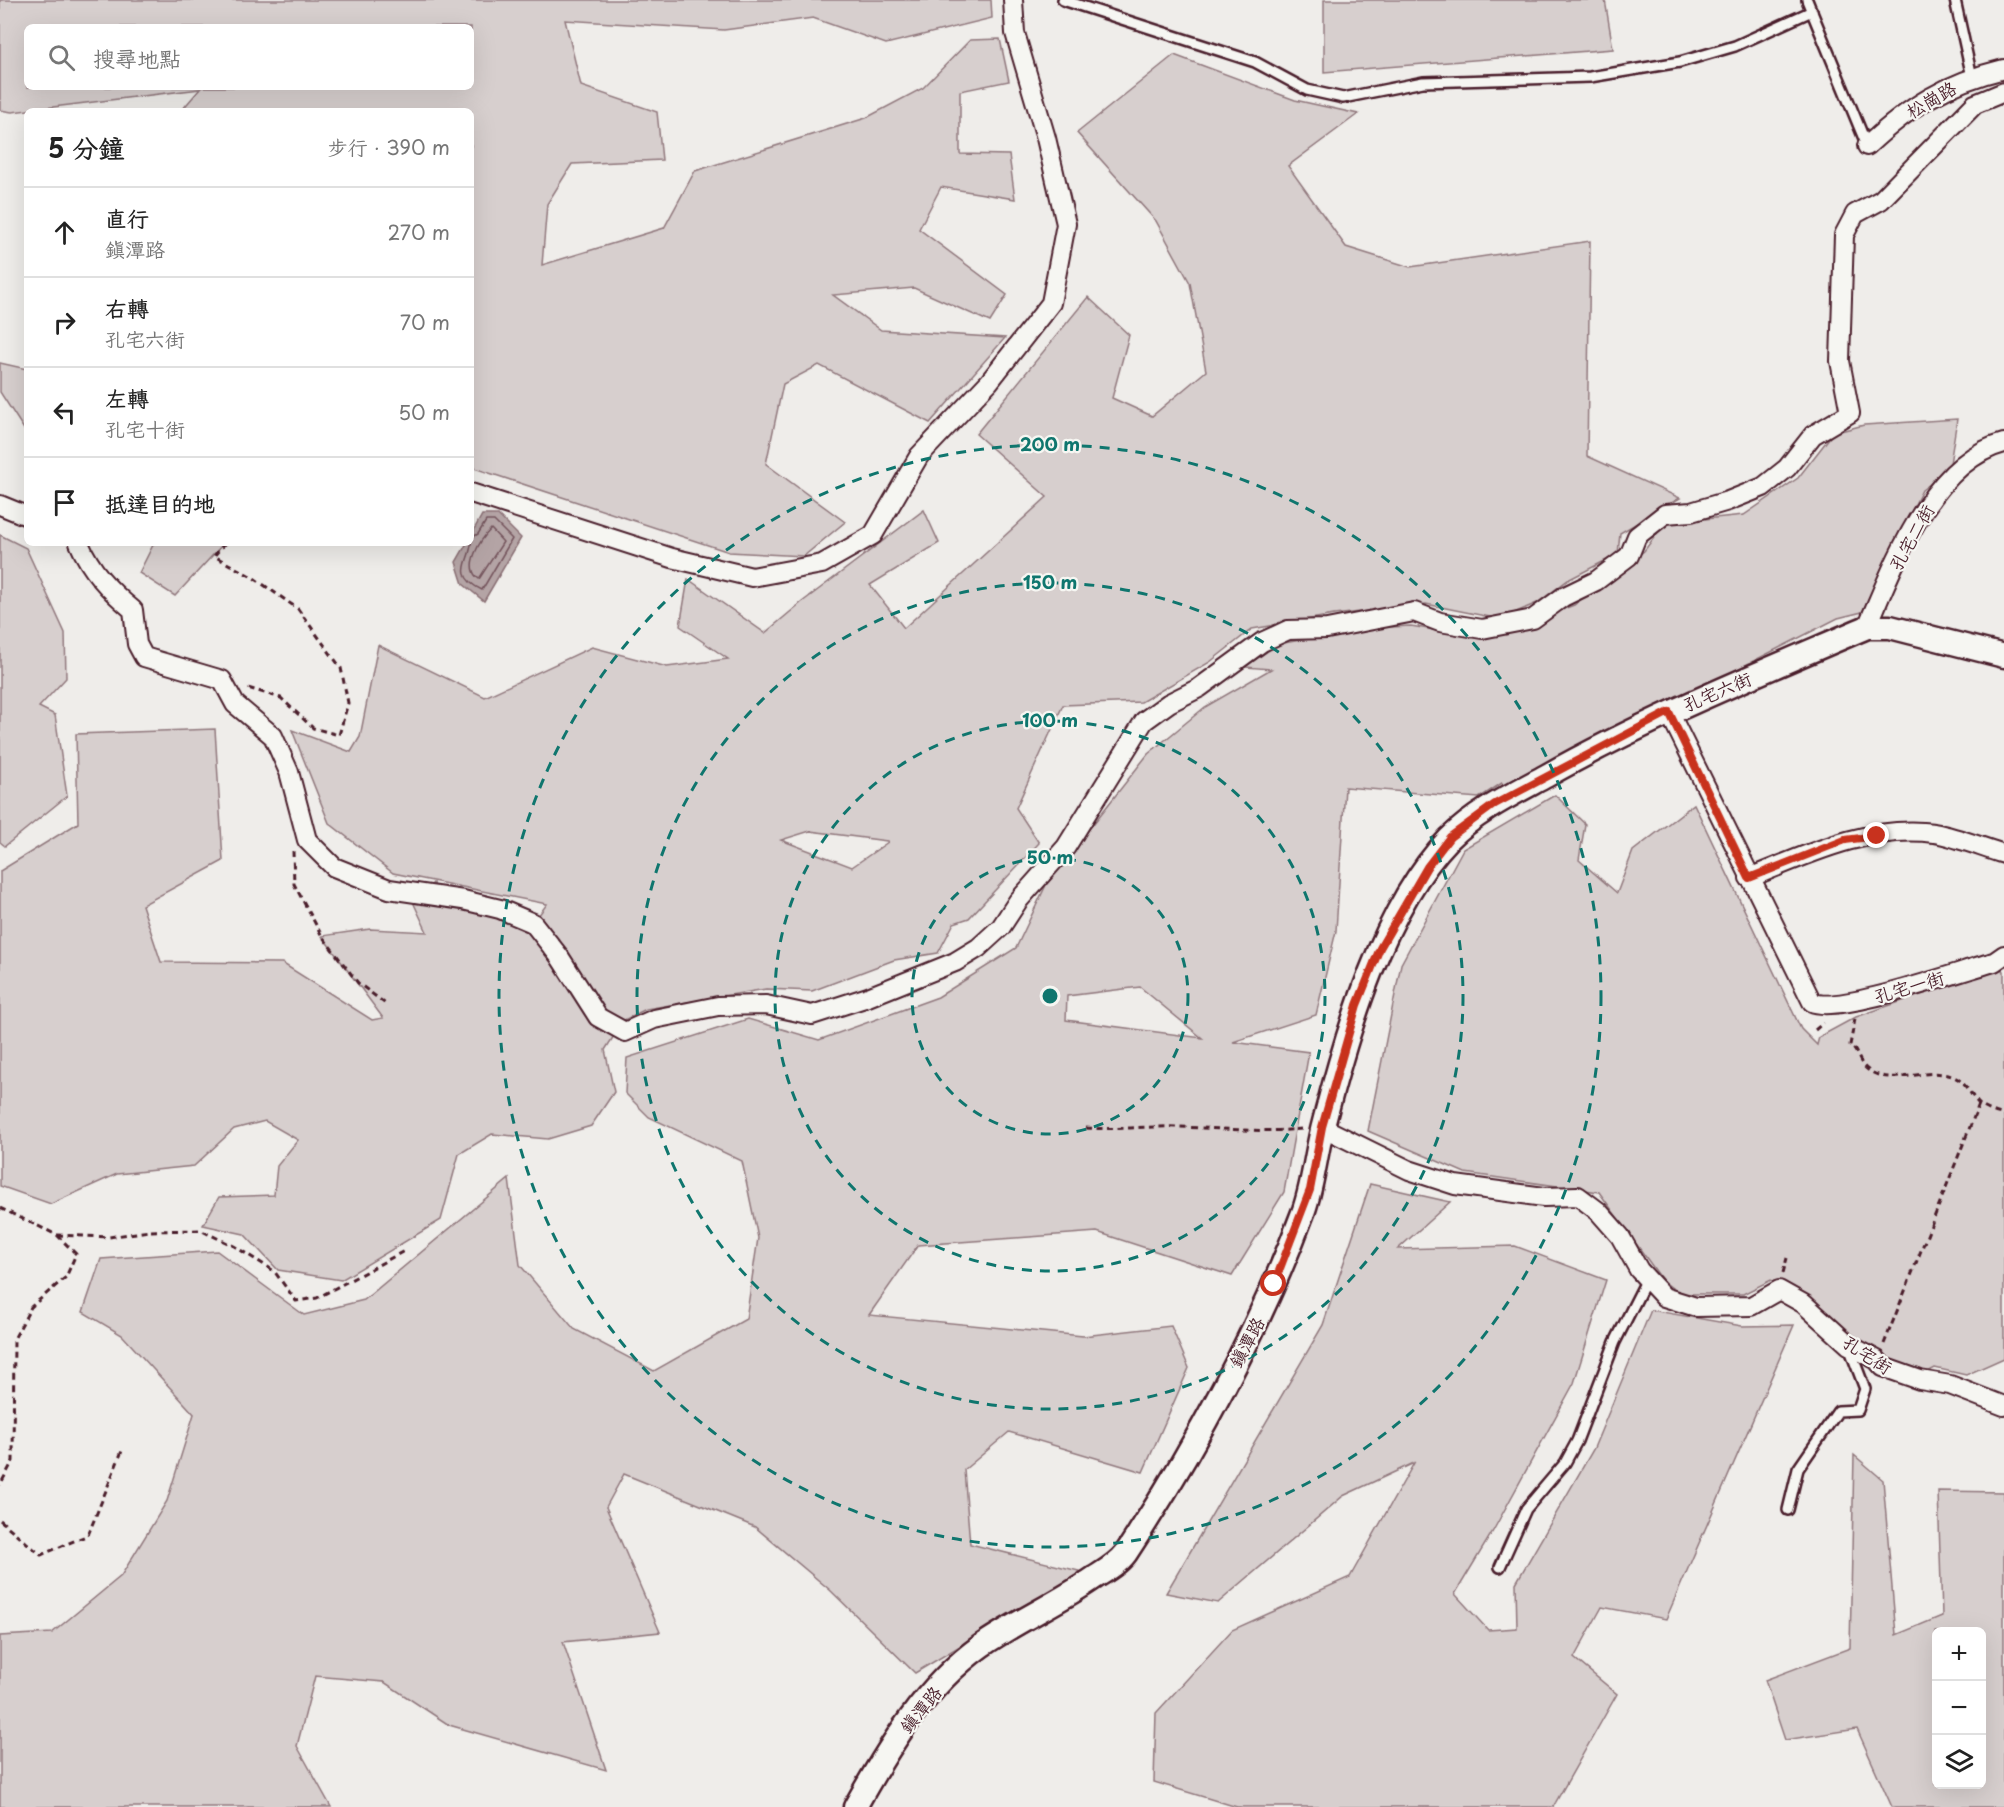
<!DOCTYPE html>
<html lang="zh-TW">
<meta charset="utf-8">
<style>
:root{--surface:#fff;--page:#f6f6f6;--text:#222;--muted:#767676;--line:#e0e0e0}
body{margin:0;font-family:"Playpen Sans","LXGW WenKai TC",sans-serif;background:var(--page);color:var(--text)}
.controls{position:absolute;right:18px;bottom:18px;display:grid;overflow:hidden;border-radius:9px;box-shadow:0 6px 24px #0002}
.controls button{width:54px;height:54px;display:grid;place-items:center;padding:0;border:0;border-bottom:2px solid var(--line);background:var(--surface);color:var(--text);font:30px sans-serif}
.stop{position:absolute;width:18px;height:18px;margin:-14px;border:4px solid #c8321e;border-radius:50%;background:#fff}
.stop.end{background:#c8321e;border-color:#fff;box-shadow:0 2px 6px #0008}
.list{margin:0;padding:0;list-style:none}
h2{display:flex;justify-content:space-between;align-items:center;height:78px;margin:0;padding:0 24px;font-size:26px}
h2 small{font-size:20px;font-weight:400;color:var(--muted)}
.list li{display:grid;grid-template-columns:39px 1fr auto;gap:18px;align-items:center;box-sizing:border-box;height:90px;padding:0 24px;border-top:2px solid var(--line)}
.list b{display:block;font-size:22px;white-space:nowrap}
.list p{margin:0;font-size:20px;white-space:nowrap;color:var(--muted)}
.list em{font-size:20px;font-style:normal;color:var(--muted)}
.icon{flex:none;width:33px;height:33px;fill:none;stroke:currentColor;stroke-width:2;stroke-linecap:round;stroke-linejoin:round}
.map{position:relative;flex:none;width:2004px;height:1807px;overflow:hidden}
.search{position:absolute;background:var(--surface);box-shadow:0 6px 24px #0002;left:24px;top:24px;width:450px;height:66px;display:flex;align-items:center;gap:15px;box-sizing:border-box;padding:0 21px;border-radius:9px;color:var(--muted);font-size:22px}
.panel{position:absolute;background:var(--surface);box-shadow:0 6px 24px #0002;left:24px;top:108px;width:450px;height:438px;border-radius:9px}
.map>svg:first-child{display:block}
</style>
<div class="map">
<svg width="2004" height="1807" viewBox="0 0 2004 1807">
<rect width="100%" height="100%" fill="#efedea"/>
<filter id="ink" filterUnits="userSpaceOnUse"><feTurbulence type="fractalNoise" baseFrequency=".0167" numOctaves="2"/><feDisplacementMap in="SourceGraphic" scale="12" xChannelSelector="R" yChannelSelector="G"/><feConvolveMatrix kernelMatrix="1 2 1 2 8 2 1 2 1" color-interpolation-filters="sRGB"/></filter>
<g filter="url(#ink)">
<g fill="#d7cfce" stroke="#90777c" stroke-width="1.5" fill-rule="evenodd">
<path d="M0,0h991l1,18 -106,26 -73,-26 -89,12 -159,-10 16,66 76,26 5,48 -90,4 -25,40 -5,61 122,-37 31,-57 171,-53 57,-30 47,-48 30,-1 9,42 -49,10v63l49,1 6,44 -74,-12 -22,42 88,66 -17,27 -76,-34 -81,7 48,35 124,8 -75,85 -111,-58 -36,19 -17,80 79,58 -41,34 -75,-4 -258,-85v-356h-290l19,-22 -188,23 -12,-2zM27,27h444v60h-444z"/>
<polygon points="1324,0 1605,0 1613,49 1324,72"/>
<path d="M1174,55l121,45 63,14 -70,52 58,81 64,20 180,-26 -3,215 93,42 -60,35 -2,21 -50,26 -31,23 -37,16 -74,-15 -92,11 -82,14 -42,33 -69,40 -78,3 -47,103 23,35 -70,75 -15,5 -16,30 -44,7 -82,31 -46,-2 -120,20 -22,11 -19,30 9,42 -23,34 -43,13 -56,-5 -33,20 -18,66 -100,60 -63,-10 -34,-36 -41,-9 16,-28 55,-2 3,-29 21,-26 -33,-19 -31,8 -40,37 -77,8 -66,30 -51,-18v-315l78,-48 -2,-89 139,-5 8,132 -81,44 19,57 121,1 90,57 11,-2 -61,-82 48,-7 57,3 -13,-28 19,-21 2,14 98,26 14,-19 -154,-31 -64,-50 -37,-93 59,22 9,-15 18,-92 107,52 107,-50 75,20 61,-8 -48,-33 8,-47 77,54 37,-31 122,-92 15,33 -69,42 34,43 143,-131 -71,-63 112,-137 41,38 -17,63 40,18 54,-45 -16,-88 -34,-62 -79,-88zM810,831l77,10 1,1 -36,25 -71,-27z"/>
<polygon points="0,363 27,369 27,434 0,392"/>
<path d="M1957,419l-8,51 -27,20 -60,122 -24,6 -334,170 -2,-5 -23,15 -134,-11 -9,144 -20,84 -83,27 76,10 -25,140 -52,84 -135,-44 -179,13 -49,70 214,21 88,-10 18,42 -46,104 -134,-40 -45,38 6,74 113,28 -168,101 -85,-83 -75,-63 -131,-53 -18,33 54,125 -97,10 43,128 -157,-45 -65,-43 -69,-6 -18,70 34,61h-331v-171l52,-3 69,-57 46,-75 27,-87 -72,-79 -39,-23 18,-53 116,-8 87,64 60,-15 145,-121 11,86 54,64 80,42 92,-52 12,-81 -16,-77 -93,-44 -24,-24 2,-35 121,-39 71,21 119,-43 78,-49 31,-65 101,-129 57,-47 66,-38 -26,-2 33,-23 92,-16 41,-2 74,13 89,-34 70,-54 21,-28 79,-8 54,-37 35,-45 31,-8zM1140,987l62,51 -136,-18 1,-24z"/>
<polygon points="0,535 26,548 65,633 66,678 39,707 55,715 67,796 5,846 0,842"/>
<polygon points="154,543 224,543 175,596 139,573"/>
<polygon points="1555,795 1585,824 1579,860 1617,893 1633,851 1694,804 1801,1029 1817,1045 1819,1037 1856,1017 1998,968 2004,971 2004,1358 1966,1375 1935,1368 1922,1375 1871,1360 1792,1292 1771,1280 1743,1294 1680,1294 1663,1281 1599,1192 1465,1173 1368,1131 1401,964 1463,849"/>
<polygon points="1370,1184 1450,1202 1398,1249 1515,1246 1606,1280 1574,1383 1493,1531 1455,1594 1488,1630 1517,1628 1516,1583 1594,1448 1651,1310 1742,1326 1794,1325 1666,1619 1602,1607 1574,1658 1617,1694 1553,1807 1237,1807 1154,1782 1156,1713 1232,1630 1350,1577 1414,1463 1343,1496 1218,1603 1166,1593 1323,1325"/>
<path d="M1854,1455l29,25 13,155 46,-19 -4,-125 66,1v315h-112l-35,-78 -72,11 -20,-60 85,-32zM1936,1632h46v152h-46z"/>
</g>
<polygon fill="#b4a4a5" stroke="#8a6f74" stroke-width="1.5" points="482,515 498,515 521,538 484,601 463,584 456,562 467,543 471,543 471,535"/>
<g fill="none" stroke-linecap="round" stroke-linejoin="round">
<g stroke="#74545c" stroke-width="1.5">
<path d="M491,529l12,13 -24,37c-17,-12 2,-40 12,-50z"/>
<path d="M471,538l7,-4 8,-13h8l18,18 -30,51c-33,-16 -9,-31 -11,-49"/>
</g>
<defs>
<g id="service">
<polyline points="1063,0 1255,62 1307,90 1343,98 1423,82 1590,77 1680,62 1735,46 1812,11"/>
<polyline points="1807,0 1867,146"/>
<polyline points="1955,0 1972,77"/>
<polyline points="1788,1510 1798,1469 1838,1411 1858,1410 1865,1389 1849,1347"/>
<polyline points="1500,1567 1526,1509 1565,1463 1577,1441 1615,1342 1647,1279"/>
</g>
<g id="minor">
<path d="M1867,146c43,-40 79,-63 137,-77"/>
<polyline points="471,493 672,558 752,577 822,564 873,535 919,456 989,382 1051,303 1066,224 1046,138 1015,33 1013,0"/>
<polyline points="0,505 27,516"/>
<path d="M79,543c12,28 30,47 54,67l4,34 7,13 78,23 13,24 38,32 16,36 18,68 27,27 55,22 74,11 37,9 33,14 26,33 39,61 27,15 29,-13 64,-13 48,-1 46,10 56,-18 87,-35 23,-14 23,-21 17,-26 48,-54 78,-126 25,-18 30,-15 63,-46 26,-12 39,-1 87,-17 26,10 42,7 51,-10 30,-22 33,-16 33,-25 8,-20 28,-22 26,-2 37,-11 35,-14 24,-19 26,-33 37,-22 -10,-52 4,-126 11,-21 26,-14 94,-96 29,-12"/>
<path d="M1867,627c27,-62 64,-165 137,-184"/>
<path d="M1669,712l143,290c26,13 148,-31 182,-40l10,-7"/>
<path d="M1749,878c57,-23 121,-54 185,-45 23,4 47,14 70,21"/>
<polyline points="1322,1127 1409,1170 1455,1185 1544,1197 1578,1196 1598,1211 1620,1236 1639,1270 1664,1297 1696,1307 1751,1306 1779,1290 1804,1304 1849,1345 1877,1360 1883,1367 1920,1380 1950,1385 2004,1406"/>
</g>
<path id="tertiary" d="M855,1807c33,-59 70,-121 126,-161 36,-25 77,-43 113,-68 11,-7 24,-14 32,-25 68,-103 135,-227 178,-343 10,-29 12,-59 20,-88 23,-90 59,-215 125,-283 27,-27 64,-45 97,-63 103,-58 212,-102 321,-149h23l114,29"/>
</defs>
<use href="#service" stroke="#4a1f2b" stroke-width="14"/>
<use href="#minor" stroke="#4a1f2b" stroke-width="22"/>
<use href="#tertiary" stroke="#4a1f2b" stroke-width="27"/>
<g stroke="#4a1f2b" stroke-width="3" stroke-dasharray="6 4.5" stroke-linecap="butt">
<polyline points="225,543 214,556 254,578 298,609 341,668 348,703 339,735 313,728 281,698 248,688"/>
<polyline points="293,851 294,884 322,936 358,983 387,1005"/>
<path d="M1855,1019l-5,26c9,7 8,18 18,25 26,18 59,-5 86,7 12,5 16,18 25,27 5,5 18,9 25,11"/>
<polyline points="1815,1030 1823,1023"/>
<path d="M1086,1128c31,2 61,-2 92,-1 42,1 83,6 124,2"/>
<polyline points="0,1208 57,1235 76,1254 66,1277 31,1307 14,1339 13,1461 0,1485"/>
<polyline points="57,1235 109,1237 149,1231 200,1230 234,1246 274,1271 296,1301 317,1298 406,1250"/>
<polyline points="1783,1273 1787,1258"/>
<polyline points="1884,1344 1979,1104"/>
<polyline points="0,1520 41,1555 88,1535 122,1451"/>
</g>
<use href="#service" stroke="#f6f6f2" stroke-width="9"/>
<use href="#minor" stroke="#f6f6f2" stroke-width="18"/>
<use href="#tertiary" stroke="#f6f6f2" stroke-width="22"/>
</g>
</g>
<g fill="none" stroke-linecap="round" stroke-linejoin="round" filter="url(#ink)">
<polyline stroke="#c8321e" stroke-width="8" points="1274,1284 1310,1190 1322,1127 1357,1005 1380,948 1427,867 1450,837 1495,804 1669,712 1749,878 1845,840 1877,836"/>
</g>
<g fill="none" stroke="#0f766e" stroke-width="3" stroke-dasharray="10 8">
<circle cx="1050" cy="996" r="138"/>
<circle cx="1050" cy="996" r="275"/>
<circle cx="1050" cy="996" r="413"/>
<circle cx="1050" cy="996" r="551"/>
</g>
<g text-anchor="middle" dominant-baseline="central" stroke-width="4.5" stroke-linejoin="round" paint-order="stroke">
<g font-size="18" fill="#4a1f2b" stroke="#f6f6f2">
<text transform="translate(1931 99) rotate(-30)">松崗路</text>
<text transform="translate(1911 537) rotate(-61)">孔宅二街</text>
<text transform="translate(1717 691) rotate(-23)">孔宅六街</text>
<text transform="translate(1909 986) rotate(-16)">孔宅一街</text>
<text transform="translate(1246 1342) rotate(-62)">鎮潭路</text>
<text transform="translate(1868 1354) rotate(33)">孔宅街</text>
<text transform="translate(920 1709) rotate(-51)">鎮潭路</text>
</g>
</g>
<circle cx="1050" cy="996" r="9" fill="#0f766e" stroke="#f6f6f2" stroke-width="3"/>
<g font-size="18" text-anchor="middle" font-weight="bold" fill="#0f766e" stroke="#f6f6f2" stroke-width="4.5" stroke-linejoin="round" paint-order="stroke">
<text x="1050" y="451">200 m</text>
<text x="1050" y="589">150 m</text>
<text x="1050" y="727">100 m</text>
<text x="1050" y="864">50 m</text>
</g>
</svg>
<div class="controls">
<button>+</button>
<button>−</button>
<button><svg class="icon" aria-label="layers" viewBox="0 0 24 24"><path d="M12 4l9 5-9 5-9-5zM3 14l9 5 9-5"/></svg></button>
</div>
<div class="stop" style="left:1274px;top:1284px"></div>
<div class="stop end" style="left:1877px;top:836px"></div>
<div class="search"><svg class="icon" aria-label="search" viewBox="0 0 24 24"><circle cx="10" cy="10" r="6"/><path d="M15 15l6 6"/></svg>搜尋地點</div>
<section class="panel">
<h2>5 分鐘<small>步行 · 390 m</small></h2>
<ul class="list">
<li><svg class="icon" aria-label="ahead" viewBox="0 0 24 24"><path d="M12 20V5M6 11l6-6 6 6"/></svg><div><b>直行</b><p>鎮潭路</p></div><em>270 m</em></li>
<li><svg class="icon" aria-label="right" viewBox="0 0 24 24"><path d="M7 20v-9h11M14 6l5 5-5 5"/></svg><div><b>右轉</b><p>孔宅六街</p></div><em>70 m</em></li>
<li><svg class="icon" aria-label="left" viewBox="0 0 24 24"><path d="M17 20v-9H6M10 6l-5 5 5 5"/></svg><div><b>左轉</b><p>孔宅十街</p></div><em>50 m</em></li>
<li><svg class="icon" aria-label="arrive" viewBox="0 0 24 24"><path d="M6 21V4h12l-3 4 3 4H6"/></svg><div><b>抵達目的地</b></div></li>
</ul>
</section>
</div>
